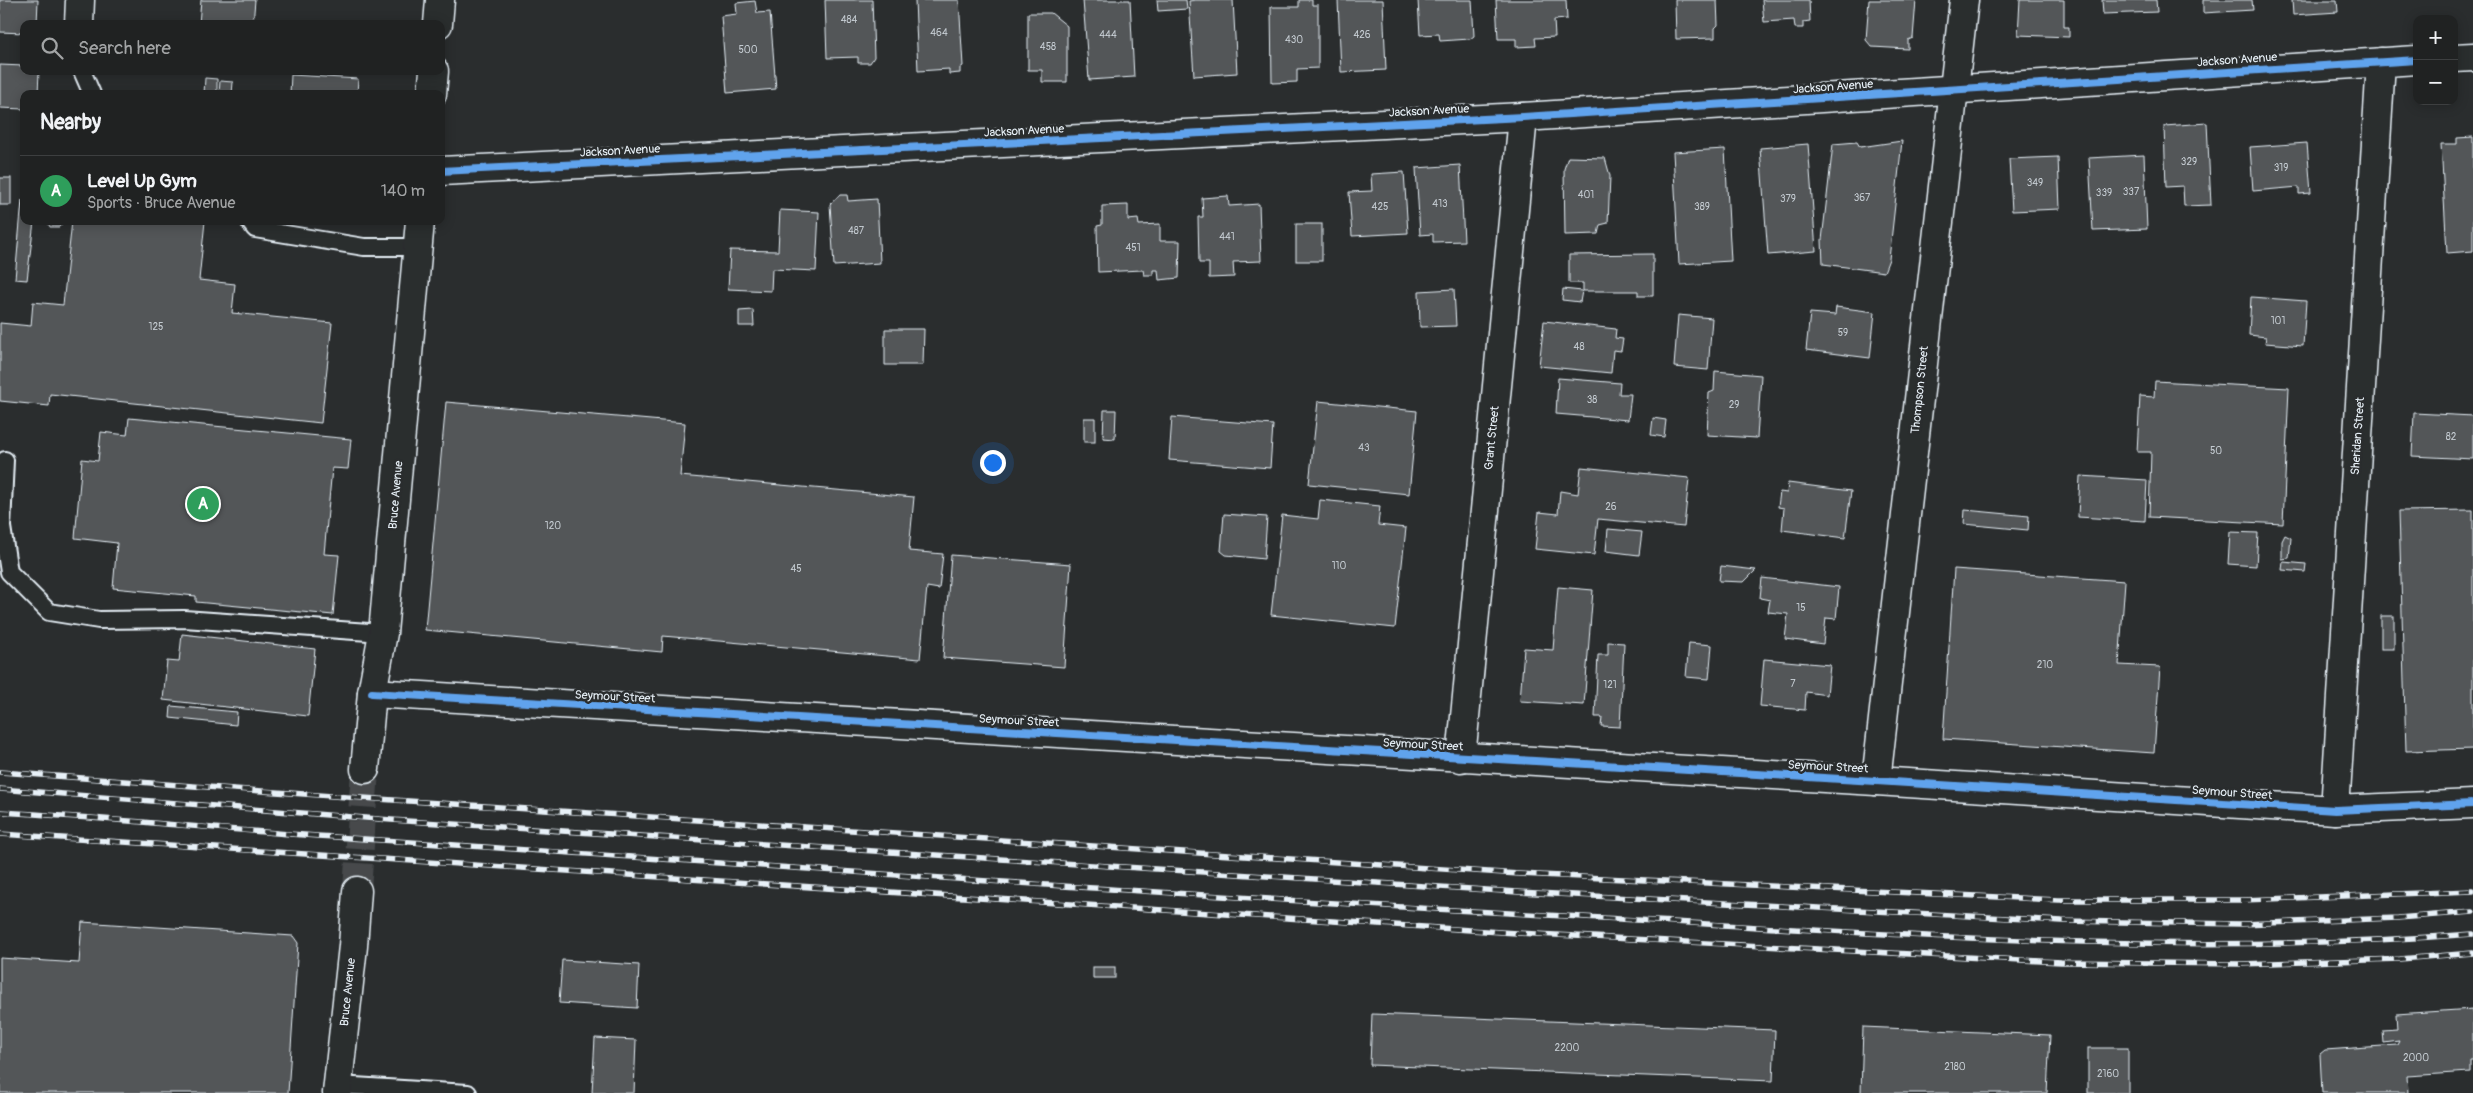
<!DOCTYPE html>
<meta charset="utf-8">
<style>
:root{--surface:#202222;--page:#2d2f2f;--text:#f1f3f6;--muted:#a2a4a5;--line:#3d3f40;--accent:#8c9099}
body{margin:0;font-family:Pangolin,sans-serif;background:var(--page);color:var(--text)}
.controls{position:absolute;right:15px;top:15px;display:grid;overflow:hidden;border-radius:10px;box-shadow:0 2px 12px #0003}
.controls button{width:45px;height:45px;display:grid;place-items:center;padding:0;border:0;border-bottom:1px solid var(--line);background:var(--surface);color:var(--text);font:25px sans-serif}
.you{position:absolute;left:992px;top:462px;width:18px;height:18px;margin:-12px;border:4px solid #fff;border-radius:50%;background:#1a73e8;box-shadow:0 0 0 8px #1a73e833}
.badge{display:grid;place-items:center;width:32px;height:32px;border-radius:50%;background:var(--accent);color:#fff;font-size:16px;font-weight:700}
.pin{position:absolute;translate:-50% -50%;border:2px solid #fff;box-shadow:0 1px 5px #0006}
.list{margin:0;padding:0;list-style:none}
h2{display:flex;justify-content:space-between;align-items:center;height:65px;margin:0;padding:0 20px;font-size:21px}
h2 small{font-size:16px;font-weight:400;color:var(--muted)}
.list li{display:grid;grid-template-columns:32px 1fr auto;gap:15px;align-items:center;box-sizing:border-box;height:70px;padding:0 20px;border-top:1px solid var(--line)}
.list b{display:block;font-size:19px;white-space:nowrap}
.list p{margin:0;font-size:16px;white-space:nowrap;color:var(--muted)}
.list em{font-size:16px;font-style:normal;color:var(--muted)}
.icon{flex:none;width:28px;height:28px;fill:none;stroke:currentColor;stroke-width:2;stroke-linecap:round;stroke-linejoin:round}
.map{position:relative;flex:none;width:2473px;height:1093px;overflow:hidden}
.search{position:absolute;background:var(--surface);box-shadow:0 2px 12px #0003;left:20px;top:20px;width:425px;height:55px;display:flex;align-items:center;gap:12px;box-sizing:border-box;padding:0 18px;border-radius:10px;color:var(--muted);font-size:19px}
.panel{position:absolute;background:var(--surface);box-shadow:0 2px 12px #0003;left:20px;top:90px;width:425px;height:135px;border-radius:10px}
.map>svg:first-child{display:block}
</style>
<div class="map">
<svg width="2473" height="1093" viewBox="0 0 2473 1093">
<rect width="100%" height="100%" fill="#2a2d2e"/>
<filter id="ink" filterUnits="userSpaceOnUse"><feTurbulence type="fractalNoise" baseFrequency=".02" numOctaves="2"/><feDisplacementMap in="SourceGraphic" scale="10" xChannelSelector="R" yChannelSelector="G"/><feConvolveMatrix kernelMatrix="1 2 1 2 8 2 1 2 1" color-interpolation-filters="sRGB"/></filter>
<g filter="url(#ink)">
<g fill="#535759" stroke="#e8f1f8">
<polygon points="0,0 38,0 37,24 24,24 24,33 0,32"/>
<polygon points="201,0 255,0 253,24 199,24"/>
<polygon points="825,0 872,0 874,57 870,63 858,63 858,57 827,58"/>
<polygon points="915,0 959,0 963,66 960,68 960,73 949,74 949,69 918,71"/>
<polygon points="1083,0 1130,0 1134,77 1089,80"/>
<polygon points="1157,0 1186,0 1187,9 1158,11"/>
<polygon points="1195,0 1233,0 1237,73 1194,76 1189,1"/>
<polygon points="1299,0 1312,0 1312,5 1318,5 1318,68 1297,69 1297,82 1272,83 1271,7 1299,7"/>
<polygon points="1338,0 1383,0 1386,70 1341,72"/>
<polygon points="1418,0 1472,0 1474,36 1470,39 1440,41 1439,34 1420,35"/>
<polygon points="1496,0 1566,0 1567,19 1554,20 1555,37 1535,38 1536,46 1516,47 1516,39 1498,39"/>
<polygon points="1675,0 1717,0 1718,25 1715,28 1715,38 1676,39"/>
<polygon points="1762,0 1809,0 1810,21 1803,22 1803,28 1795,28 1794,20 1764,22"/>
<polygon points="1869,0 1916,0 1913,38 1908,40 1908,49 1872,47 1866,40"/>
<polygon points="2020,0 2064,0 2064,27 2069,27 2069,37 2018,35"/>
<polygon points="2102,0 2156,0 2157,12 2103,14"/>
<polygon points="2203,0 2252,0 2253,10 2203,13"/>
<polygon points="2292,0 2337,0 2338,12 2293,15"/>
<polygon points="755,1 757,13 770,12 776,89 727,93 721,16 737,14 736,3"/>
<polygon points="1028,13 1051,13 1067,26 1067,82 1042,82 1042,70 1028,70"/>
<polygon points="0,65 24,66 24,71 39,71 38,94 24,94 24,109 0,108"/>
<polygon points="291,75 358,79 357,94 290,94"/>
<polygon points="205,78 217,79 217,94 204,94"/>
<polygon points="220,81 233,82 232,94 219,94"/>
<polygon points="2207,123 2211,205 2184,206 2183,186 2166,187 2164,126"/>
<polygon points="2473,137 2473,251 2447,253 2441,144 2457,144 2457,138"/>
<polygon points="1902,141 1889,259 1884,272 1823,264 1822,240 1833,144 1857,142 1860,147"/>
<polygon points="2307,143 2311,193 2299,194 2299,187 2253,191 2250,147"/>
<polygon points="1808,144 1816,251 1768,255 1760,148"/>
<polygon points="1725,149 1731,261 1679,264 1673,152"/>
<polygon points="2144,155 2147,229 2093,231 2089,158"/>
<polygon points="1568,157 1605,158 1610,176 1608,223 1600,225 1598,234 1565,235 1564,169"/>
<polygon points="2058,157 2060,209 2012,211 2009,159"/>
<polygon points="1460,165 1464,241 1433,242 1433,234 1420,235 1416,168"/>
<polygon points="1404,172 1408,233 1352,236 1349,192 1372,191 1371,174"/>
<rect x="0" y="178" width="11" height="27"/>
<polygon points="840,195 847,195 848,201 877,199 880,263 834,266 830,204"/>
<polygon points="1228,196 1229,206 1259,204 1261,261 1233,262 1234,277 1209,278 1209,263 1199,263 1198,217 1203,217 1202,198"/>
<polygon points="22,200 24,221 34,221 27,280 15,279"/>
<polygon points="1128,205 1128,220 1138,219 1139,225 1160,224 1160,241 1180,241 1179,278 1159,280 1158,270 1153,270 1153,275 1144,275 1143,270 1098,272 1097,226 1102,225 1102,206"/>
<polygon points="780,210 819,212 816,271 772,269 771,291 728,289 730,250 778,251"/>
<polygon points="47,221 63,221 63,223 59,227 50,227"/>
<polygon points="72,221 205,221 199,280 235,284 232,313 332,323 321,423 50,394 49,406 0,401 0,323 31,326 33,302 63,305"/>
<rect x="1296" y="224" width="26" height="37"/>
<polygon points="1653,254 1653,296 1638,296 1638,291 1583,291 1583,283 1569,283 1569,255"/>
<polygon points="1454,289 1456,326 1420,327 1419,291"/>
<polygon points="1563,289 1582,291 1580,302 1562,300"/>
<polygon points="2251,297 2306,301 2303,346 2265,343 2266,337 2249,335"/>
<polygon points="1836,307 1875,312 1870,358 1806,350 1810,313 1835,315"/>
<polygon points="753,310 754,326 739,326 739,311"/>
<polygon points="1678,315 1712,318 1708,370 1674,367"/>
<polygon points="1544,321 1616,329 1615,338 1623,339 1621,351 1613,350 1611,373 1539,366"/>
<polygon points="885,329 924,329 923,365 885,365"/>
<polygon points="1715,371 1761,375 1757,438 1707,435 1709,393 1714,391"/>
<polygon points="1558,378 1620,383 1619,394 1631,394 1628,420 1556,414"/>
<polygon points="2155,381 2289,388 2283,524 2149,517 2151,452 2137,452 2140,396 2154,397"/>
<polygon points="1318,401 1417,411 1409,494 1309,484"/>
<polygon points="446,402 685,423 680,476 914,497 909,551 943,554 939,589 927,587 920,659 663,636 662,652 425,630"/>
<polygon points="1104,410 1116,410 1115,439 1103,438"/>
<polygon points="2414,413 2473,416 2473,459 2412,456"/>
<polygon points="1172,417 1273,425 1270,468 1169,460"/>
<polygon points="129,418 351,439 348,469 332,468 324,554 339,555 333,615 196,602 196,596 113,588 117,543 75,538 82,459 98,461 101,432 127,435"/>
<rect x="1084" y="418" width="11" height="24"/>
<polygon points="1653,418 1666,420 1664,437 1651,435"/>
<polygon points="1581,467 1689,478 1684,527 1598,519 1594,555 1535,549 1539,512 1558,514 1560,491 1578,494"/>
<polygon points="2080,476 2147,480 2145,521 2078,517"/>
<polygon points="1788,483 1851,491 1845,538 1782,530 1784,508 1778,507 1780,492 1787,493"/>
<polygon points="1320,500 1380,506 1378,525 1406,528 1395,628 1271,615 1282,515 1318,519"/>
<polygon points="1965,510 2029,516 2028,530 1964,524"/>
<polygon points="2473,510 2473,749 2406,751 2399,511"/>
<polygon points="1224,514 1267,517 1264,559 1226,555 1221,551"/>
<polygon points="1608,529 1642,532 1639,555 1606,551"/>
<polygon points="2230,532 2258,533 2256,566 2228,564"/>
<polygon points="2285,535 2291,538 2289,558 2282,559 2282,541"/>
<polygon points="951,555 1071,564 1064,667 943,658"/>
<polygon points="2283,562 2306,564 2305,572 2282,570"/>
<polygon points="1721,566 1756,570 1744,582 1719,581"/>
<polygon points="1954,569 2125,581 2119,665 2160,667 2154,753 1943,739"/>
<polygon points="1762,578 1839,587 1836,619 1826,618 1823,644 1785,639 1788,614 1768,612 1770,600 1760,598"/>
<polygon points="1558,587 1593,590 1584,705 1520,701 1524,648 1553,650"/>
<rect x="2381" y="616" width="13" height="33"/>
<polygon points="182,634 315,649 308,716 163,700 167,661 179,662"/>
<polygon points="1608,642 1624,643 1620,727 1601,726 1602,717 1595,717 1598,655 1608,655"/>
<polygon points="1689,643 1712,645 1709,679 1686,677"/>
<polygon points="1764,659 1830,665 1827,695 1806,692 1805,710 1760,706"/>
<polygon points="171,706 237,712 236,725 170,718"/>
<polygon points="82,922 293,936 298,943 288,1093 0,1093 0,958 79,963"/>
<polygon points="562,960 639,965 637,1008 559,1003"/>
<rect x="1093" y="967" width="22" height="11"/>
<polygon points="2473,1009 2473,1060 2470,1060 2470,1072 2407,1076 2408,1093 2322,1093 2320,1054 2325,1050 2397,1045 2399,1041 2384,1043 2383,1030 2397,1029 2396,1014"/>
<polygon points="1372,1014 1775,1030 1773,1081 1370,1065"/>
<polygon points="1863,1027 2050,1035 2047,1093 1861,1093"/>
<polygon points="595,1038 636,1040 634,1093 592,1093"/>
<rect x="2088" y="1048" width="40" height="45"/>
</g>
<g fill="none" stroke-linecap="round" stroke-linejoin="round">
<polyline stroke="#464a4c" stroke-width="28" stroke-dasharray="28 14" stroke-linecap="butt" points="357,891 365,769"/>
<defs>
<g id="lane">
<polyline points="82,71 92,94"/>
<polyline points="249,221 255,229 364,247 418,247"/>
<polyline points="5,460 2,527 9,572 49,612 99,620 184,619 383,633"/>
<polyline points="338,1085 468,1093"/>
</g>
<g id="street">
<polyline points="79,24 80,0"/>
<polyline points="2454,58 2473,57"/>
<polyline points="441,171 1523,117 2417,60"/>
<polyline points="372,693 1876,781 2335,810 2473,804"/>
<polyline points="1461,758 1523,117"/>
<polyline points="1876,781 1964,0"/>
<polyline points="2335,810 2381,62"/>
</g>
<g id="secondary">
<polyline points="438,24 440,0"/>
<polyline points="432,94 434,71"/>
<polyline points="365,769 372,693 383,633 420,221"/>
<polyline points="337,1093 353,946 357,891"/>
</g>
</defs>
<use href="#lane" stroke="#e8f1f8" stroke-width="20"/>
<use href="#street" stroke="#e8f1f8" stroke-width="31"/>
<use href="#secondary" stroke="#e8f1f8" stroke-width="31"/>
<use href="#lane" stroke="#2a2d2e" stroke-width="16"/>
<use href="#street" stroke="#2a2d2e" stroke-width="28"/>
<use href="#secondary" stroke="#2a2d2e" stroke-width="28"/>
<defs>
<g id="rail">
<polyline points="0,772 332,796 1519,874 2059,900 2242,900 2473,891"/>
<polyline points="0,789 391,820 952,856 1518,892 2062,921 2241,924 2398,918 2473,912"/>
<path d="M0,812c112,6 223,18 335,25 423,28 845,59 1267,81 291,16 581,39 871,16"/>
<polyline points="0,834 1516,933 2061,962 2241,964 2400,959 2473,953"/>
</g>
</defs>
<use href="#rail" stroke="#e8f1f8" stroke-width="5.5"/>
<use href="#rail" stroke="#2a2d2e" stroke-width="4" stroke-dasharray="11" stroke-linecap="butt"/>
<defs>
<g id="cycleway">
<polyline points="441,171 1523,117 2417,60"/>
<polyline points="372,693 1876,781 2335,810 2473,804"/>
</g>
</defs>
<use href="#cycleway" stroke="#2a2d2e" stroke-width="11"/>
<use href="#cycleway" stroke="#60a3ed" stroke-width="8"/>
</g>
</g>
<g text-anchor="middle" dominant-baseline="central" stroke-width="5" stroke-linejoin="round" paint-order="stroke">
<g font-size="10" fill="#c3cad0">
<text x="849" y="20">484</text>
<text x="939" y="33">464</text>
<text x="1108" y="35">444</text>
<text x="1362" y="35">426</text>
<text x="1294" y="40">430</text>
<text x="1048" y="47">458</text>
<text x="748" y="50">500</text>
<text x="2189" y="162">329</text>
<text x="2281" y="168">319</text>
<text x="2035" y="183">349</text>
<text x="2131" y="192">337</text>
<text x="2104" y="193">339</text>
<text x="1586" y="195">401</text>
<text x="1862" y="198">367</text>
<text x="1788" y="199">379</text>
<text x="1440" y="204">413</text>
<text x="1380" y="207">425</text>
<text x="1702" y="207">389</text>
<text x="856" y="231">487</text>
<text x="1227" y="237">441</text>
<text x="1133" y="248">451</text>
<text x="2278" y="321">101</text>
<text x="156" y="327">125</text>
<text x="1843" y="333">59</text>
<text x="1579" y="347">48</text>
<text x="1592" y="400">38</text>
<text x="1734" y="405">29</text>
<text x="2451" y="437">82</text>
<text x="1364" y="448">43</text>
<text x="2216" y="451">50</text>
<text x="1611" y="507">26</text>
<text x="553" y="526">120</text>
<text x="1339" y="566">110</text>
<text x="796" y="569">45</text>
<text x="1801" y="608">15</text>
<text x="2045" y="665">210</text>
<text x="1793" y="684">7</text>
<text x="1610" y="685">121</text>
<text x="1567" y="1048">2200</text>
<text x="2416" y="1058">2000</text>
<text x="1955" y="1067">2180</text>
<text x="2108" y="1074">2160</text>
</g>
<g font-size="12" fill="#e8f1f8" stroke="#2a2d2e">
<text transform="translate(2237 60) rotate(-4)">Jackson Avenue</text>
<text transform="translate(1833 87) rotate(-4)">Jackson Avenue</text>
<text transform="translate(1429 111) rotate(-3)">Jackson Avenue</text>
<text transform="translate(1024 131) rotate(-3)">Jackson Avenue</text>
<text transform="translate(620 151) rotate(-3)">Jackson Avenue</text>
<text transform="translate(1920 390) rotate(-84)">Thompson Street</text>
<text transform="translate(2358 436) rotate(-86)">Sheridan Street</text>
<text transform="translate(1492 438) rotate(-84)">Grant Street</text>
<text transform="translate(396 495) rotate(-85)">Bruce Avenue</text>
<text transform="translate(615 697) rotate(3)">Seymour Street</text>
<text transform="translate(1019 721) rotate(3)">Seymour Street</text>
<text transform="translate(1423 745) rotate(3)">Seymour Street</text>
<text transform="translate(1828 767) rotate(3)">Seymour Street</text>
<text transform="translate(2232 793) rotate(4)">Seymour Street</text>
<text transform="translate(348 992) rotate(-84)">Bruce Avenue</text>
</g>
</g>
</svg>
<div class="controls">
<button>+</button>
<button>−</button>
</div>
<div class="you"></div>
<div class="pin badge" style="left:203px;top:504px;background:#2e9e5b">A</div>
<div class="search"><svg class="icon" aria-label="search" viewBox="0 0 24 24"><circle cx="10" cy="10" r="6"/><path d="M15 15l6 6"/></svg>Search here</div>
<section class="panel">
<h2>Nearby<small></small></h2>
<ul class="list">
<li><span class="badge" style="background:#2e9e5b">A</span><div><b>Level Up Gym</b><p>Sports · Bruce Avenue</p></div><em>140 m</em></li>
</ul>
</section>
</div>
